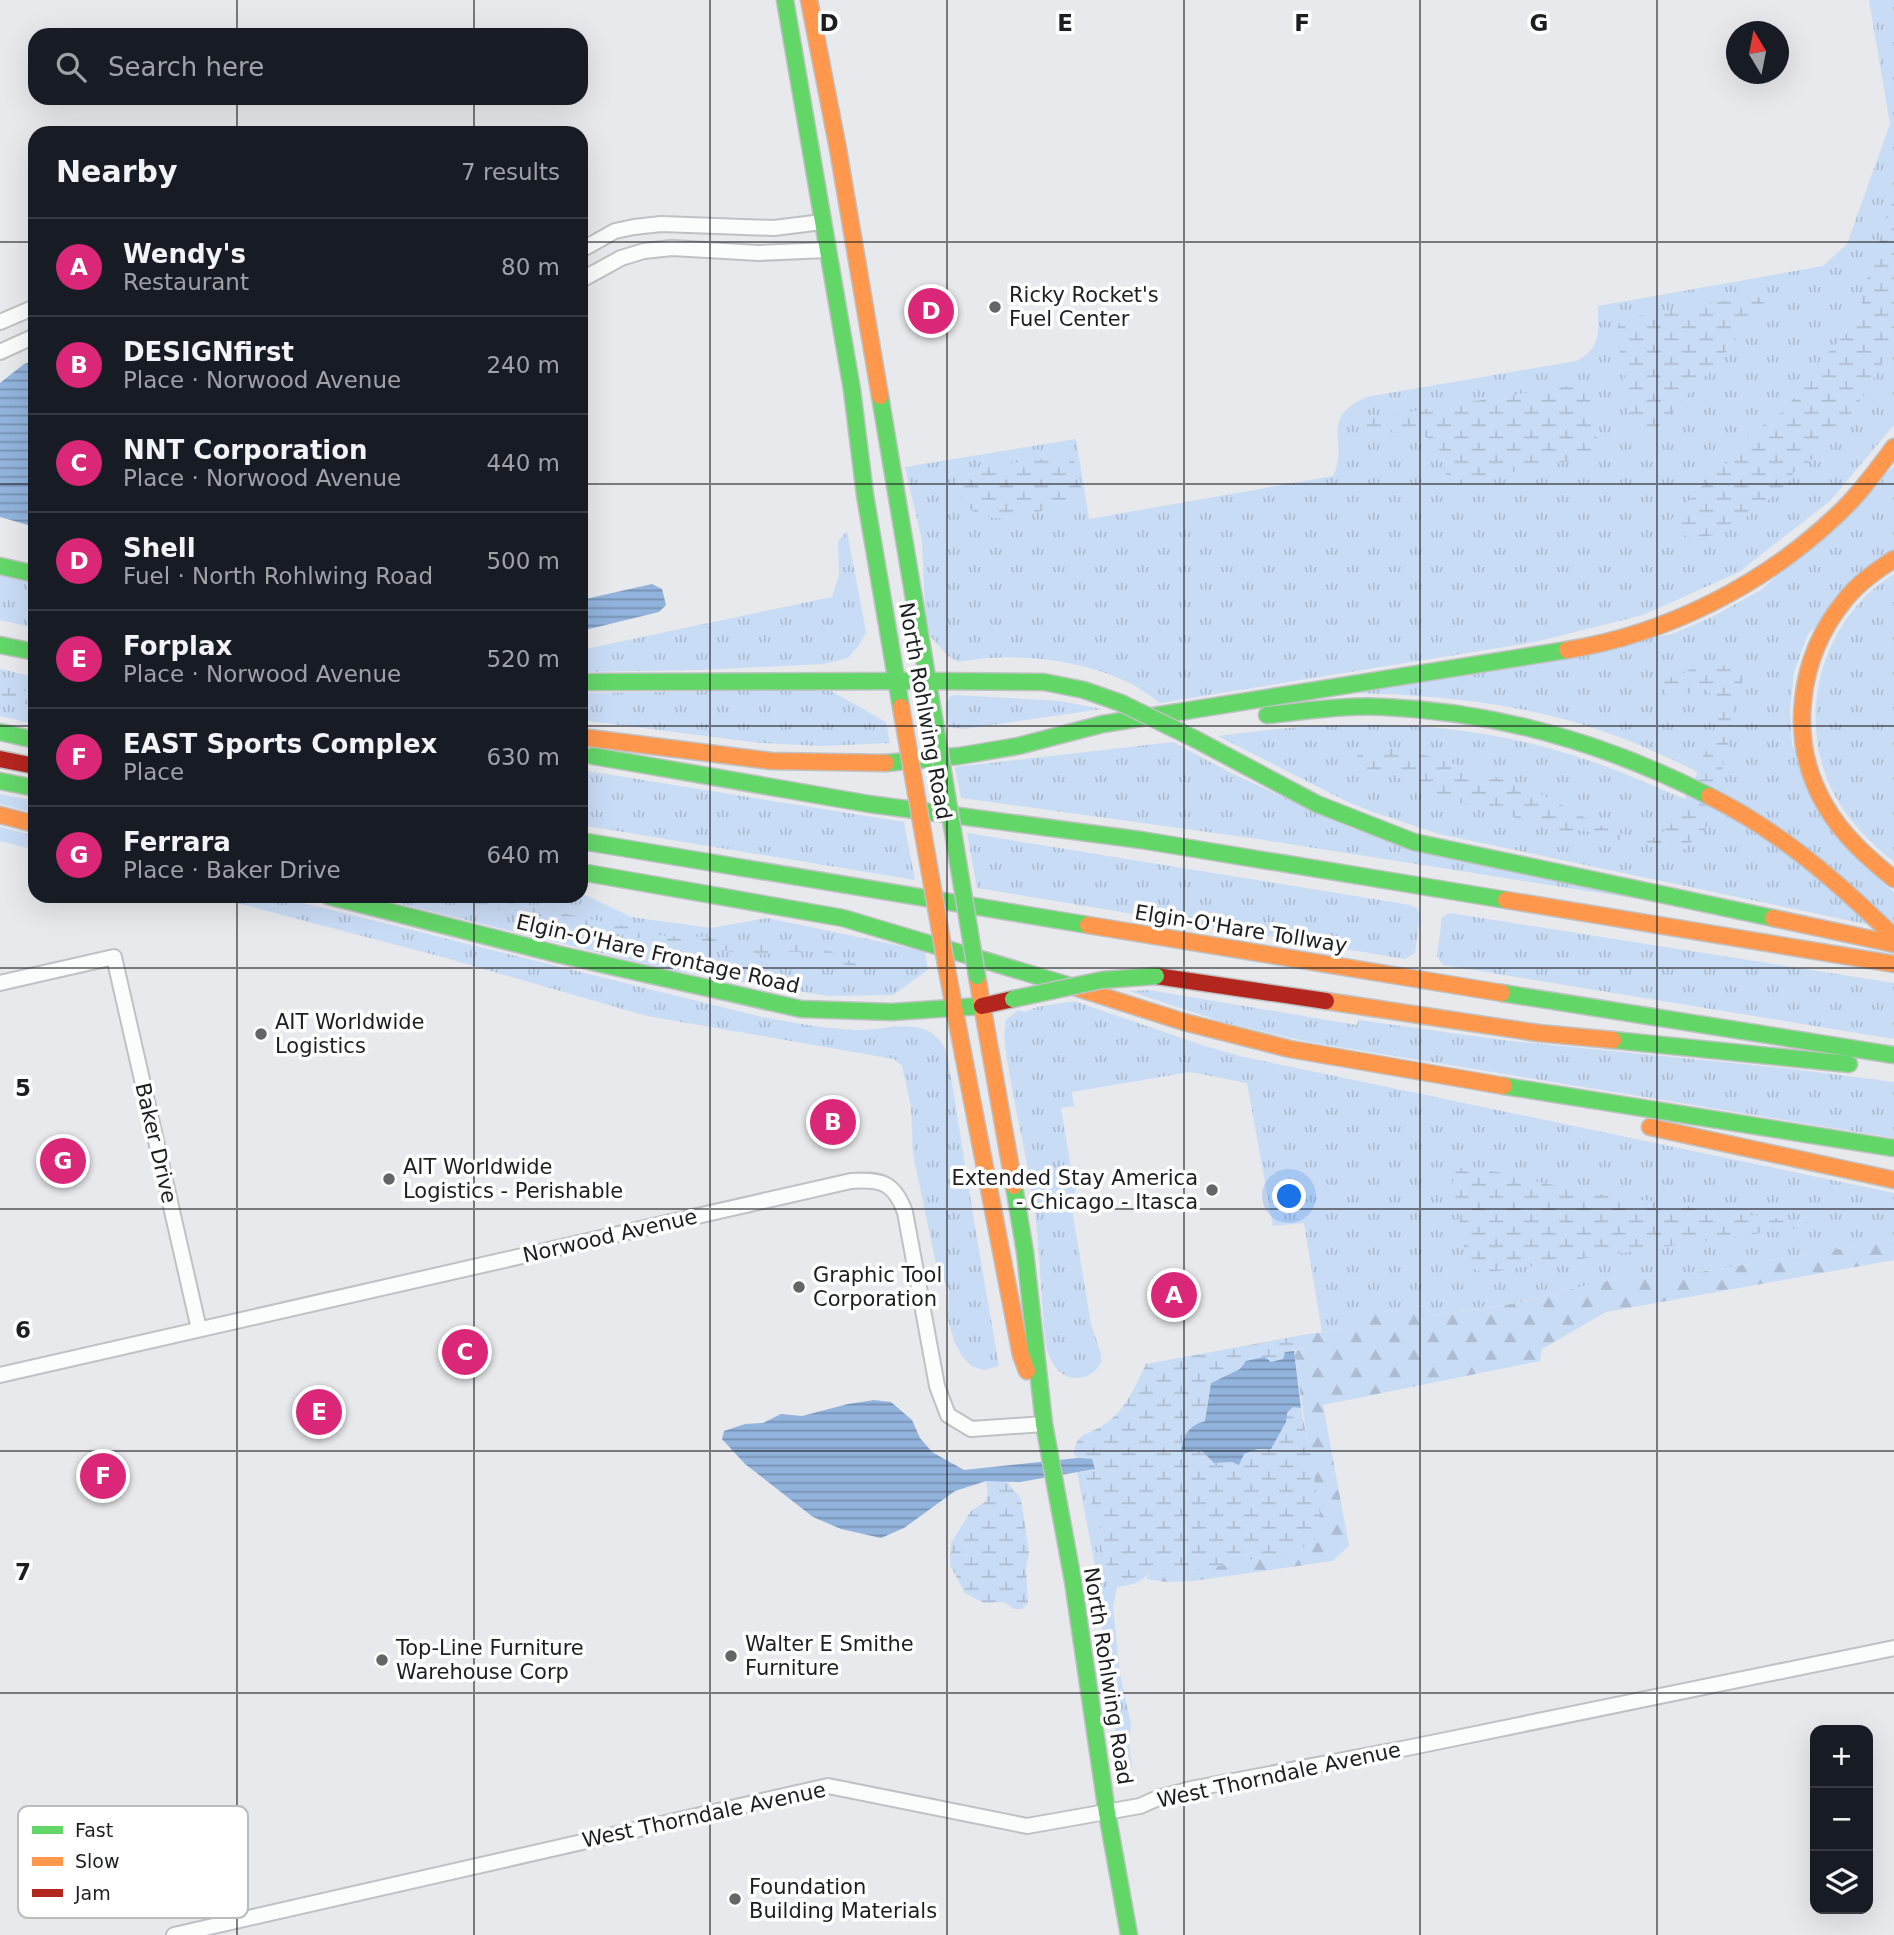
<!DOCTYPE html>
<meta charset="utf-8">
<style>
:root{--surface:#171b24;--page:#20242c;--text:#f1f3f6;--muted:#9ea1a6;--line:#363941;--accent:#db2777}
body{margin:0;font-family:"DejaVu Sans",sans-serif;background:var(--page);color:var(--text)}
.controls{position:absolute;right:21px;bottom:21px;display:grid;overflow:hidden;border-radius:14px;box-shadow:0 7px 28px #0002}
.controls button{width:63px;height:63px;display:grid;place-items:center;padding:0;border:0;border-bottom:2px solid var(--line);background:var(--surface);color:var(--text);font:35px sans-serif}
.compass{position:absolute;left:1726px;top:21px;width:63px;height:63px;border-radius:50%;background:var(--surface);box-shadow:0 7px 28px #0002;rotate:350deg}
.you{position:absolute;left:1290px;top:1197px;width:24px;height:24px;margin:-18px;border:5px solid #fff;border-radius:50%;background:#1a73e8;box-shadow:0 0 0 10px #1a73e833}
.badge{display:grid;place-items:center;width:46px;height:46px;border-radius:50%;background:var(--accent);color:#fff;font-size:23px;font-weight:700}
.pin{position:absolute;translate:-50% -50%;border:4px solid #fff;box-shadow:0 2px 7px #0006}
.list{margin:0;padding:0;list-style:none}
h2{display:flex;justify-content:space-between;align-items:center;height:91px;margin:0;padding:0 28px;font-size:30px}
h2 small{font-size:23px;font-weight:400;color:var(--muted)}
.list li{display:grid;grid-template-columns:46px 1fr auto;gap:21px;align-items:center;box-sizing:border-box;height:98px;padding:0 28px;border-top:2px solid var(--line)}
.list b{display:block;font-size:26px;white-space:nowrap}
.list p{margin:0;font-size:23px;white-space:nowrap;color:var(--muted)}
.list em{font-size:23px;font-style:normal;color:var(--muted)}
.icon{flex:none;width:38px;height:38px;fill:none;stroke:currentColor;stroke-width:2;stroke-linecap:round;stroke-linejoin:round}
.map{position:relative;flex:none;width:1894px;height:1935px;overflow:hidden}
.search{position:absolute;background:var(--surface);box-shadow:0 7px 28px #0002;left:28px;top:28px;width:560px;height:77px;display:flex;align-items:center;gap:18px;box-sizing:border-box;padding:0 24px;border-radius:21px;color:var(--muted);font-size:26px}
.panel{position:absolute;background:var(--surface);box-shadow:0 7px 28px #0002;left:28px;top:126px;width:560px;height:777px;border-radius:21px}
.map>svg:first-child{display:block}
</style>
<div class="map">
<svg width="1894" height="1935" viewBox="0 0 1894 1935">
<defs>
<pattern id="grass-tufts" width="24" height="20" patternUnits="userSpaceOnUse" patternTransform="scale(1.75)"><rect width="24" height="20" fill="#c9dcf5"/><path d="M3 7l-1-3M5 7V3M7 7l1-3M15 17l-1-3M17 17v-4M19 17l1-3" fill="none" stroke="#acbcd2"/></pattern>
<pattern id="forest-firs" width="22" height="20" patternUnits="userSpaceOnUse" patternTransform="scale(1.75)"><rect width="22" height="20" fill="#c9dcf5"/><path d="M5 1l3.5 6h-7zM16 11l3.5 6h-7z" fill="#acbcd2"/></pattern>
<pattern id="wetland-marsh" width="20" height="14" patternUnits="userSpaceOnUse" patternTransform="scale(1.75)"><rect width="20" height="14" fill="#c9dcf5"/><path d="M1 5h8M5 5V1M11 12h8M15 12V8" fill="none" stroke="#acbcd2"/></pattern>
<pattern id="water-rules" width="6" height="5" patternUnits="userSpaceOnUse" patternTransform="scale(1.75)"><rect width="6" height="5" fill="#92b3dc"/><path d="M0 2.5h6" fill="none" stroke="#7791b2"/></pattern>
</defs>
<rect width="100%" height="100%" fill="#e7e9ec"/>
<g fill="url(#grass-tufts)">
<path d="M1869,0h25v425l-64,76 -91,71 -96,43 -108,27 -375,61c-10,-7 -20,-15 -32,-21 -52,-24 -114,-30 -170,-20l-11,-7 -17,-19 -5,-26 -3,-69 -17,-74 171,-28 13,80 244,-43c17,-35 -16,-56 33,-79l210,-36c26,-13 22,-29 22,-55l225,-40 24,-22 43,-120z"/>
<path d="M1894,466v83l-86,85 -14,38 -4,38 2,35 93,140 9,7v38l-455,-96 -66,-22 -27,-11 -128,-65c136,-19 253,-18 384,29 28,10 55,23 83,34l13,-27c-31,-15 -61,-29 -93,-40 -82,-29 -167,-37 -253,-39l320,-59 38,-16 51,-28z"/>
<polygon points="847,531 866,632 859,645 848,658 823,664 699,670 581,672 581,650 832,597 839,575 838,541"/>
<path d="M1894,574v288c-24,-19 -49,-45 -62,-72 -37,-76 -9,-173 62,-216z"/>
<polygon points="0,575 35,584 35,628 0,620"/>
<polygon points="0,669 35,677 35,724 0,716"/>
<polygon points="781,690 831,691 886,722 890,743 820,746 760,743 581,720 581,693"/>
<polygon points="956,695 1060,701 1102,709 964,729 949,727 946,705 950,696"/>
<polygon points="1173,742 1231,773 1353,829 1645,900 1258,839 961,798 955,767"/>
<polygon points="581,770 904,822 915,880 581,825"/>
<polygon points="0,794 35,801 35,813 0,804"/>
<polygon points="0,827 35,836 35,850 0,841"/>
<polygon points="967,833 1411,905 1418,909 1420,915 1415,953 1405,959 977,888"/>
<polygon points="581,893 631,917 711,928 767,918 925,951 928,970 893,995 828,996 670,970 368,896 581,896"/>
<path d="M210,896h65l483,120c33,7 64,12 97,14 22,1 49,-9 71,0 12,5 19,15 22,28l28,175 23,133 -15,4 -13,-4 -9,-10 -8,-15 -6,-22 1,-30 -12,-20 -24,-115 -2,-47 -9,-41 -8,-7 -247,-43 -201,-58z"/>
<polygon points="1449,913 1894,983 1894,1039 1443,965 1437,956 1442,918"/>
<polygon points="1149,990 1357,1025 1358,1020 1502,1040 1793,1069 1894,1082 1894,1138 1309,1042 1223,1022 1129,991"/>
<path d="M1074,1001l131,45 39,11 650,136v47l-218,36c-30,-10 -129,21 -166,28 -26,5 -54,8 -80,12l-3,-9 -19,-1 -17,6 -11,-1 -22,17 -36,4 -18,-109 -31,3 -26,-143 -57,-11 -118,20 2,14 -13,2 11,66h11l-11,24 1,17 18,109 10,30v9c-13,21 -39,20 -50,-3 -7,-13 -7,-33 -8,-47 -3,-36 -4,-72 -9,-108 -8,-56 -24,-113 -30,-170l2,-15 12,-10 7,2 12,-5z"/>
<polygon points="1077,1472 1082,1472 1099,1526 1109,1579 1117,1587 1113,1607 1120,1674 1131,1724 1129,1743 1132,1768 1129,1764 1128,1753 1118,1745 1108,1685 1095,1566"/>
</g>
<path fill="url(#forest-firs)" d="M1894,1240v20l-288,52 -64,37 -2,12 -217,44 26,141 -17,15 -139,20 -26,1 -21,-3 5,-9 39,2 115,-25 10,-7 6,-10 -27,-179 14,-4v-13l49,-6 -1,-13 24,-4 11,1 17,-6 19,1 3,9c27,-4 54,-7 81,-12 36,-7 135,-38 165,-28z"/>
<g fill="url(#wetland-marsh)">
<polygon points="1894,190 1894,344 1864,395 1836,434 1803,468 1794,472 1788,483 1764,504 1733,526 1717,534 1695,539 1683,535 1669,522 1716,471 1735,457 1749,435 1781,413 1803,388 1819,362 1848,332 1851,321 1862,307 1861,296 1873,264"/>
<polygon points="1750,297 1759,297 1764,303 1718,362 1654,431 1646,435 1634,429 1630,420 1617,329 1619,323 1642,315"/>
<path d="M1587,383l12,70 -1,4 -5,1 -46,6 -92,21c-10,-6 -10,-14 -12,-25 -7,-36 -48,-27 -76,-27l-1,-11 4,-4z"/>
<path d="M1054,458l20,3c5,11 8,25 7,37l-10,9c-24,-1 -27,4 -48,9 -26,7 -69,-1 -66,-35l5,-8 8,-5z"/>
<path d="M1738,665l9,3 1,4 -6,6 1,12 -6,6v9l-7,12 2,6 -6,8 3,18 -4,5 -5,28 -13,44 -4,7 -7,4 -11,12 -6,1 -17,-6 -21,-1 -47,-7c-8,-8 -18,-7 -27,0l-13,-8 -4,-8 -35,-2 -6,-4 -53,-12 -39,-17 -1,-6 -17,-1 -8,-7 -26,1 -8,-4 3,-8 -3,-3 1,-4c14,-7 31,-6 46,-4 45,13 91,26 134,44 38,16 76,50 119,44l16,-15 25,-50 -2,-5 25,-38 -11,-36 -6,-4 -16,5 -11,-2 -5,5 -7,-3 -4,-13 2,-3 14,-1 17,-10z"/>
<polygon points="0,686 35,693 35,706 0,699"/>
<polygon points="433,896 476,896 646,930 663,936 714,937 754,945 804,943 822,947 856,964 865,965 865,969 856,969 833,960 824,953 809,951 745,955 695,944 659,942"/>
<polygon points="1467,1165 1578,1191 1811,1223 1803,1227 1483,1273 1467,1266 1453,1182 1456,1171"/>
<path d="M1308,1334v13l-22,5 -3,7 -12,3 -6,-5 -54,26 -6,38c-16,5 -22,13 -24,30l20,-1 13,13 18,-1 7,3 5,-11 13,-5 36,-42 8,1 12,60 9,62 -7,10 -10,7 -27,7 -88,18 -39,-2c-9,13 -19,15 -34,17l-8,-8 -10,-53 -17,-54 13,-3 -8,-10 -9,-1 -4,-4c2,-22 12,-18 28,-28 23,-14 33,-39 44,-62z"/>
<polygon points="999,1480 1008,1483 1021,1499 1029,1552 1026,1569 1028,1603 1022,1609 1014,1609 1004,1602 984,1603 965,1593 950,1565 951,1543 971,1511 985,1502 988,1495 986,1481"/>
</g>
<g fill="url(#water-rules)">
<polygon points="35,360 35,527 0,517 0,383 24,364"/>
<polygon points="652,584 662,589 666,605 659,612 581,631 581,600"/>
<path d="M1294,1351l7,57 -8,-1 -6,6 -1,9 -15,27h-14l-13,5 -5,11 -7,-3 -18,1 -13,-13 -20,2c2,-18 8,-26 24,-31l6,-38 29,-14 6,-8 19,-4 6,5 12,-3 2,-7z"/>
<polygon points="874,1400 891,1402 912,1420 920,1438 932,1452 964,1470 1078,1458 1092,1459 1095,1469 1020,1482 986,1481 955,1491 904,1528 881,1538 841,1529 813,1517 745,1464 722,1439 724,1431 745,1424 763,1423 781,1414 802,1416 848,1404"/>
</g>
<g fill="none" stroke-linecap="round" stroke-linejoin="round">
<defs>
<g id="street">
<polyline points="581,250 615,231 634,227 661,224 774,228 822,222"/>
<polyline points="581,280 621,258 644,251 672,248 759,253 827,250"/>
<polyline points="0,322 35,307"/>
<polyline points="0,352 35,336"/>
<polyline points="0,983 114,957 199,1329"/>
<path d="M0,1375l851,-194c30,-2 43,1 54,31l32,174 11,29 23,14 73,-5"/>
<polyline points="174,1935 828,1786 1027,1826 1140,1806 1158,1798 1191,1789 1407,1748 1894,1648"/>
</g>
<g id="fast">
<polyline points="785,0 852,390 865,495 901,707"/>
<polyline points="880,396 933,712"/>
<polyline points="0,566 35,574"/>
<polyline points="0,645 35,652"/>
<polyline points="928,681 1044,682 1084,690 1121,703"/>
<polyline points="581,682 928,681"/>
<path d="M1267,715c39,-4 78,-10 117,-8 114,5 223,37 325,89"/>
<polyline points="0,732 35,740"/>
<polyline points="1195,739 1317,804 1414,842 1773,918"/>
<polyline points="593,756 869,804 1141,840 1506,900"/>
<polyline points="886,763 959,756 1018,746 1103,724 1567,650"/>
<polyline points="0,781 35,788"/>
<polyline points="581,841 1088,925"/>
<polyline points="581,872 843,918 1074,987"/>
<polyline points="328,896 557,954 801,1009 892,1012 982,1006"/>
<polyline points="1502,993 1894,1055"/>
<polyline points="1613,1040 1849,1064"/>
<polyline points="1504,1086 1894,1148"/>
<polyline points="1014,1186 1025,1252 1044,1424 1073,1581 1107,1813 1129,1935"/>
</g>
<g id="slow">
<polyline points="809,0 838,149 880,396"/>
<path d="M1894,559c-18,12 -36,24 -49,41 -47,57 -58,140 -20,205 17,30 43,53 69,74"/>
<path d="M1567,650c99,-16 195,-64 269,-134 22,-20 40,-45 58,-69"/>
<polyline points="581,737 771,761 886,763"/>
<path d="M1709,796c71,35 129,86 185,141"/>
<polyline points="0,815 35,824"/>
<polyline points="1506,900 1894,964"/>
<polyline points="1773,918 1894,944"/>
<polyline points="1088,925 1502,993"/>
<polyline points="947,970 1021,1355 1027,1371"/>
<polyline points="977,976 1014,1186"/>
<polyline points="1074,987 1184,1022 1290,1049 1504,1086"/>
<polyline points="1326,1001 1538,1033 1613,1040"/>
<polyline points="1650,1127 1894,1180"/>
</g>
<g id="jam">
<polyline points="0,759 35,766"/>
<polyline points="1156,976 1326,1001"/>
<polyline points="982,1006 1013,999"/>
</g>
</defs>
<use href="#street" stroke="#bfc1c3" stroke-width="18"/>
<use href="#fast" stroke="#bfc1c3" stroke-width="19"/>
<use href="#slow" stroke="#bfc1c3" stroke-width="19"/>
<use href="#jam" stroke="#bfc1c3" stroke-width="19"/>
<use href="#street" stroke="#fbfcfc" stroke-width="14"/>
<use href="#fast" stroke="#63d668" stroke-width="16"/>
<use href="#slow" stroke="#ff974d" stroke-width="16"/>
<use href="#jam" stroke="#b3261e" stroke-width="16"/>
<defs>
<g id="fast-bridge">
<polyline points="1121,703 1195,739"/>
<polyline points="933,712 977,976"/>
<polyline points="1013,999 1102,980 1156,976"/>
</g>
<polyline id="slow-bridge" points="901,707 947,970"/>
</defs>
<use href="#fast-bridge" stroke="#bfc1c3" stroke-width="19" stroke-linecap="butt"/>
<use href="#slow-bridge" stroke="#bfc1c3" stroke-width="19" stroke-linecap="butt"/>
<use href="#fast-bridge" stroke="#63d668" stroke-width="16"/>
<use href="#slow-bridge" stroke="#ff974d" stroke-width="16"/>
</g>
<path fill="none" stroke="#1d1e20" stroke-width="2" stroke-opacity="0.55" d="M237,0v35M474,0v35M710,0v1935M947,0v1935M1184,0v1935M1420,0v1935M1657,0v1935M237,98v35M474,98v35M0,242h35M581,242h1313M0,484h35M581,484h1313M0,726h35M581,726h1313M237,896v1039M474,896v1039M0,968h1894M0,1209h1894M0,1451h1894M0,1693h1894"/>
<g fill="#646567" stroke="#fff" stroke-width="2.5">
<circle cx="995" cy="307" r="7"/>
<circle cx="261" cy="1034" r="7"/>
<circle cx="389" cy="1179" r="7"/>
<circle cx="1212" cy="1190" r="7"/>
<circle cx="799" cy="1287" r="7"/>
<circle cx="731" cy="1656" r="7"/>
<circle cx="382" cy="1660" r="7"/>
<circle cx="735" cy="1899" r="7"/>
</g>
<g text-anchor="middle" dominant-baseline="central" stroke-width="7" stroke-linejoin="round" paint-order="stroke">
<g font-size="21" fill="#1d1e20" stroke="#fff" text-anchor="start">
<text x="1009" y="295">Ricky Rocket's<tspan x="1009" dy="24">Fuel Center</tspan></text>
<text x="275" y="1022">AIT Worldwide<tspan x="275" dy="24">Logistics</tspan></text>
<text x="403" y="1167">AIT Worldwide<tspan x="403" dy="24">Logistics - Perishable</tspan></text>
<text x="1198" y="1178" text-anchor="end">Extended Stay America<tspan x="1198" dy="24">- Chicago - Itasca</tspan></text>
<text x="813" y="1275">Graphic Tool<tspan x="813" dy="24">Corporation</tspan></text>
<text x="745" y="1644">Walter E Smithe<tspan x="745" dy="24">Furniture</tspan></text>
<text x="396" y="1648">Top-Line Furniture<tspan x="396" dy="24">Warehouse Corp</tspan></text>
<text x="749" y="1887">Foundation<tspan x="749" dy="24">Building Materials</tspan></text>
</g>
<g font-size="21" fill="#1d1e20" stroke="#fff">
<text transform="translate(925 711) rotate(80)">North Rohlwing Road</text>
<text transform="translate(1241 929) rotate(9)">Elgin-O'Hare Tollway</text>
<text transform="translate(658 954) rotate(13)">Elgin-O'Hare Frontage Road</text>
<text transform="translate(156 1143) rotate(77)">Baker Drive</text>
<text transform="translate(610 1236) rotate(-13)">Norwood Avenue</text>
<text transform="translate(1108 1676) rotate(81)">North Rohlwing Road</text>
<text transform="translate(1279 1775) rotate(-12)">West Thorndale Avenue</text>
<text transform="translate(704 1815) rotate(-12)">West Thorndale Avenue</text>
</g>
</g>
<rect x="18" y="1806" width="230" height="112" rx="10" fill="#fff" stroke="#bbbcbc" stroke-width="2"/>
<rect x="32" y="1826" width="31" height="8" fill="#63d668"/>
<rect x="32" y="1857" width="31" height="9" fill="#ff974d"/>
<rect x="32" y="1889" width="31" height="8" fill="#b3261e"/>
<g font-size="19" fill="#1d1e20">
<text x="75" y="1837">Fast</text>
<text x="75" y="1868">Slow</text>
<text x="75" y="1900">Jam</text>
</g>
<g font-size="23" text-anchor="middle" font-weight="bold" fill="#1d1e20" stroke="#fff" stroke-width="7" stroke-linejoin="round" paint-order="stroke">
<text x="829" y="31">D</text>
<text x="1065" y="31">E</text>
<text x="1302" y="31">F</text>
<text x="1539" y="31">G</text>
<text x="23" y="1096">5</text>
<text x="23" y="1338">6</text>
<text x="23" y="1580">7</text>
</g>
</svg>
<div class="controls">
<button>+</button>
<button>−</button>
<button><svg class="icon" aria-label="layers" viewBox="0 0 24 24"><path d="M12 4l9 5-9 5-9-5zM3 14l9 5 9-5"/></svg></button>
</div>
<svg class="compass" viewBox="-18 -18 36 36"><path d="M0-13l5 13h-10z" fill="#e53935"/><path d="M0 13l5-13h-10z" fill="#9ea1a6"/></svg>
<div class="you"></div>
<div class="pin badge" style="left:1174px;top:1295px">A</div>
<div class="pin badge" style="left:833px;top:1122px">B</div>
<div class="pin badge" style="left:465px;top:1352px">C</div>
<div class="pin badge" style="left:931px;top:311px">D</div>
<div class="pin badge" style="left:319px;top:1412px">E</div>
<div class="pin badge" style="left:103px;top:1476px">F</div>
<div class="pin badge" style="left:63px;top:1161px">G</div>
<div class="search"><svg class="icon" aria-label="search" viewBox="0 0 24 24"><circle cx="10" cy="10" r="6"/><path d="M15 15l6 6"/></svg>Search here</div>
<section class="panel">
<h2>Nearby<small>7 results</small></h2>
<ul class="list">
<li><span class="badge">A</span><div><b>Wendy's</b><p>Restaurant</p></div><em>80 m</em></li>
<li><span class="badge">B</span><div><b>DESIGNfirst</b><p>Place · Norwood Avenue</p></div><em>240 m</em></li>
<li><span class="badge">C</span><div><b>NNT Corporation</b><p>Place · Norwood Avenue</p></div><em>440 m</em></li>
<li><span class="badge">D</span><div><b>Shell</b><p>Fuel · North Rohlwing Road</p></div><em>500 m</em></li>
<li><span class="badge">E</span><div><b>Forplax</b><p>Place · Norwood Avenue</p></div><em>520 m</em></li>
<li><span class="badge">F</span><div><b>EAST Sports Complex</b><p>Place</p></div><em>630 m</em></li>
<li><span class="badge">G</span><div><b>Ferrara</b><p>Place · Baker Drive</p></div><em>640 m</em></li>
</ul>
</section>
</div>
